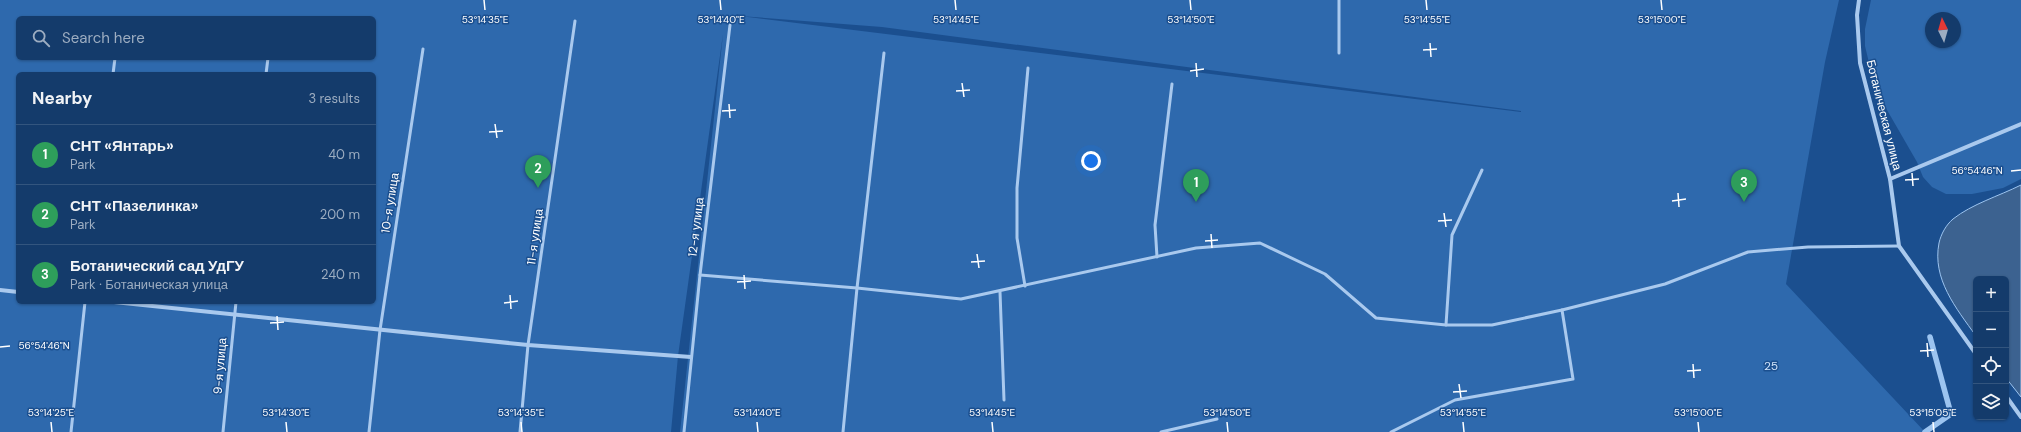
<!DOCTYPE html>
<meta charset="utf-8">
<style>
:root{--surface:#143b6b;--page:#1d4271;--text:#f1f3f6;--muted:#9dadc1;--line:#33557e;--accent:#8c9099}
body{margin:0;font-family:"DM Sans",sans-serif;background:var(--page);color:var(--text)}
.controls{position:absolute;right:12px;bottom:12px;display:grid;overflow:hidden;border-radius:6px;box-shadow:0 1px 3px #0004}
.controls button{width:36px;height:36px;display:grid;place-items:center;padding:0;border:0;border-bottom:1px solid var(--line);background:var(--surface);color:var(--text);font:20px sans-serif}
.compass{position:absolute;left:1925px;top:12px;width:36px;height:36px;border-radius:50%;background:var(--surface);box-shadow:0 1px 3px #0004;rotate:355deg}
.you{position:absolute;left:1091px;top:161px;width:14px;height:14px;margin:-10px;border:3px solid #fff;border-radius:50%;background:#1a73e8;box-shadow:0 0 0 6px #1a73e833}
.badge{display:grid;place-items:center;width:26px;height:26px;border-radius:50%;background:var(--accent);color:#fff;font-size:13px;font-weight:700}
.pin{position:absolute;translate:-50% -33px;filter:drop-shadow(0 1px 2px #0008)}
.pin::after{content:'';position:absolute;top:21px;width:14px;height:12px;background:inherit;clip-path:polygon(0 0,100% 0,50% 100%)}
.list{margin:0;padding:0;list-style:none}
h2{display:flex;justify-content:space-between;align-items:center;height:52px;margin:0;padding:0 16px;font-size:17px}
h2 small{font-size:13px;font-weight:400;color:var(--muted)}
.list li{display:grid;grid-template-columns:26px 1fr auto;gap:12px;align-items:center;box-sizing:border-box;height:60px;padding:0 16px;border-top:1px solid var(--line)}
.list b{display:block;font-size:15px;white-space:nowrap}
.list p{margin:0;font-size:13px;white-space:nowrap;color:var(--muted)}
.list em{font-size:13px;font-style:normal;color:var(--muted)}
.icon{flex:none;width:22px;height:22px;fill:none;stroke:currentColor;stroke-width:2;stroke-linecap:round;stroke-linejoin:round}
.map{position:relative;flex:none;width:2021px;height:432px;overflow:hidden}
.search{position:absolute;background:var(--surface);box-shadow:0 1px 3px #0004;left:16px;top:16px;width:360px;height:44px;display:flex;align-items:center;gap:10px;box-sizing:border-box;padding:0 14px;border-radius:6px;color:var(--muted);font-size:15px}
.panel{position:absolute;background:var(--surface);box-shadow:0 1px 3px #0004;left:16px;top:72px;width:360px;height:232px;border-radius:6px}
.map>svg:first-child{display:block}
</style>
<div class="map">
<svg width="2021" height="432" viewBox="0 0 2021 432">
<rect width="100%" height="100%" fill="#1b4f8f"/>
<g fill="#2e69ad" fill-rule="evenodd">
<path d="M0,0h1839l-14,62 -39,222 139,148h-1245l43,-398 -45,322 -7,76h-671zM740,16l142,11 639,84v1zM18,18h356v40h-356zM18,74h356v228h-356z"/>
<path d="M1871,0h150v179l-18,9 -31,6h-26l-14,-7 -9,-10 -6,-15 -30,-52 -17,-43 -5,-21v-17zM1931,18h24v24h-24z"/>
</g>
<path fill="#3c6290" stroke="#9cc4f0" d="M2021,185v212l-15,-19v-99h-30v57c-20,-28 -44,-57 -37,-93 2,-9 7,-18 14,-24 19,-15 46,-23 68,-34z"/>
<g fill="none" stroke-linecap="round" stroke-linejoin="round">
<polyline stroke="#9cc4f0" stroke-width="5.5" points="1925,432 1951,414 1930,337"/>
<g stroke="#a9c9ee" stroke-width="3">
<polyline points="1339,53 1339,0"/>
<polyline points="113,74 115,58"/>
<polyline points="266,74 268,58"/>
<polyline points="1157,257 1155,225 1172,84"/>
<polyline points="700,275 857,288 961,299 1196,248 1260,243 1325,274 1376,318 1446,325 1492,325 1562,310"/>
<polyline points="1025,286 1017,238 1017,188 1028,68"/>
<polyline points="1000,292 1004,400"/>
<polyline points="1446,325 1452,235 1482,170"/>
<polyline points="71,432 85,302"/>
<polyline points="223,432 236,302"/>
<polyline points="369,432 380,330 423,49"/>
<polyline points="520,432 528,345 575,21"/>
<polyline points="684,432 700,275 730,25"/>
<polyline points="843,432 857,288 884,53"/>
<polyline points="1161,432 1217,419"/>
<polyline points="1391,432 1455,400 1573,379 1562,310 1665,284 1748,252 1808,247 1899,246"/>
</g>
<g stroke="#a9c9ee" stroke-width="4">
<polyline points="1859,0 1857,15 1860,63 1890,179 1899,246 1976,354"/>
<polyline points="1890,179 2021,124"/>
<polyline points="0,290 18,292"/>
<polyline points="114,302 528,345 691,357"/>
<polyline points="2006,396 2021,417"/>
</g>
</g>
<path fill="none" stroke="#fff" stroke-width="1.5" d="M484,0l1,10M720,0l1,10M955,0l1,10M1190,0l1,10M1426,0l1,10M1661,0l1,10M1430,43l1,14M1423,50l14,-1M1196,63l1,14M1190,71l14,-2M962,83l2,14M956,91l14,-1M729,104l1,14M722,111l14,-1M495,124l2,14M489,132l14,-1M2011,171l10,-1M1912,173l1,13M1905,180l14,-1M1678,193l1,14M1672,201l14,-2M1444,213l2,14M1438,221l14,-1M1211,234l1,14M1205,241l13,-1M977,254l2,14M971,262l14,-1M744,275l1,14M737,282l14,-1M510,295l1,14M504,303l14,-2M277,316l1,14M270,323l14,-1M1927,343l1,14M0,347l10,-1M1920,351l14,-1M1693,364l1,14M1687,371l14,-1M1459,384l2,14M1453,392l14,-1M51,422l1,10M286,422l1,10M521,422l1,10M757,422l1,10M992,422l1,10M1227,422l1,10M1463,422l1,10M1698,422l1,10M1933,422l1,10"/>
<g text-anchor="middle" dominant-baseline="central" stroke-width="3" stroke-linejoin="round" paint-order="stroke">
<g font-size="12" fill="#fff" stroke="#1b4f8f">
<text transform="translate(1884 115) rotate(76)">Ботаническая улица</text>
<text transform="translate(390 203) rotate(-81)">10-я улица</text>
<text transform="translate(696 227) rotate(-83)">12-я улица</text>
<text transform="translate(535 237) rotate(-82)">11-я улица</text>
<text transform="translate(220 366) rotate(-85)">9-я улица</text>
</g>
<g font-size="12" fill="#cfe3fa" stroke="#1b4f8f">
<text x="1771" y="366">25</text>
</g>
</g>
<g font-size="10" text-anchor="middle" fill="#fff" stroke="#1b4f8f" stroke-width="3" stroke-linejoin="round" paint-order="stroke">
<text x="485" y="23">53°14'35"E</text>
<text x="721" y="23">53°14'40"E</text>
<text x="956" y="23">53°14'45"E</text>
<text x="1191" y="23">53°14'50"E</text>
<text x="1427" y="23">53°14'55"E</text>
<text x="1662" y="23">53°15'00"E</text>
<text x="1977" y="174">56°54'46"N</text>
<text x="44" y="349">56°54'46"N</text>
<text x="51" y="416">53°14'25"E</text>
<text x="286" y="416">53°14'30"E</text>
<text x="521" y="416">53°14'35"E</text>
<text x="757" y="416">53°14'40"E</text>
<text x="992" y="416">53°14'45"E</text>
<text x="1227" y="416">53°14'50"E</text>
<text x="1463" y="416">53°14'55"E</text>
<text x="1698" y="416">53°15'00"E</text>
<text x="1933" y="416">53°15'05"E</text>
</g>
</svg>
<div class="controls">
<button>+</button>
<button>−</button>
<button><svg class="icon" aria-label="locate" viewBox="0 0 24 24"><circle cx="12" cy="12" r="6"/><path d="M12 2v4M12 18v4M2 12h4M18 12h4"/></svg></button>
<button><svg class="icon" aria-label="layers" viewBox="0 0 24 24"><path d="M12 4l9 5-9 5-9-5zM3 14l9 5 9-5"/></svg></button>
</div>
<svg class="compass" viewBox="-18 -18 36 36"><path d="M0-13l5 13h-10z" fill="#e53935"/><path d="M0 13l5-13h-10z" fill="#9dadc1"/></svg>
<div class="you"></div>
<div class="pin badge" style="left:1196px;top:202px;background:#2e9e5b">1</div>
<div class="pin badge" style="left:538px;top:188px;background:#2e9e5b">2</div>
<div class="pin badge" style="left:1744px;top:202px;background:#2e9e5b">3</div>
<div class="search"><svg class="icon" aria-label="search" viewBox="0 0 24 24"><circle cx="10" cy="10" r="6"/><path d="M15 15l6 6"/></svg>Search here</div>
<section class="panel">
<h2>Nearby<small>3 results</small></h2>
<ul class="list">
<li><span class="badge" style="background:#2e9e5b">1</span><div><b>СНТ «Янтарь»</b><p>Park</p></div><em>40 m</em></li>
<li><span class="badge" style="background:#2e9e5b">2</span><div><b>СНТ «Пазелинка»</b><p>Park</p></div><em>200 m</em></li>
<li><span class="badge" style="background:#2e9e5b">3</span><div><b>Ботанический сад УдГУ</b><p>Park · Ботаническая улица</p></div><em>240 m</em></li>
</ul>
</section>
</div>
